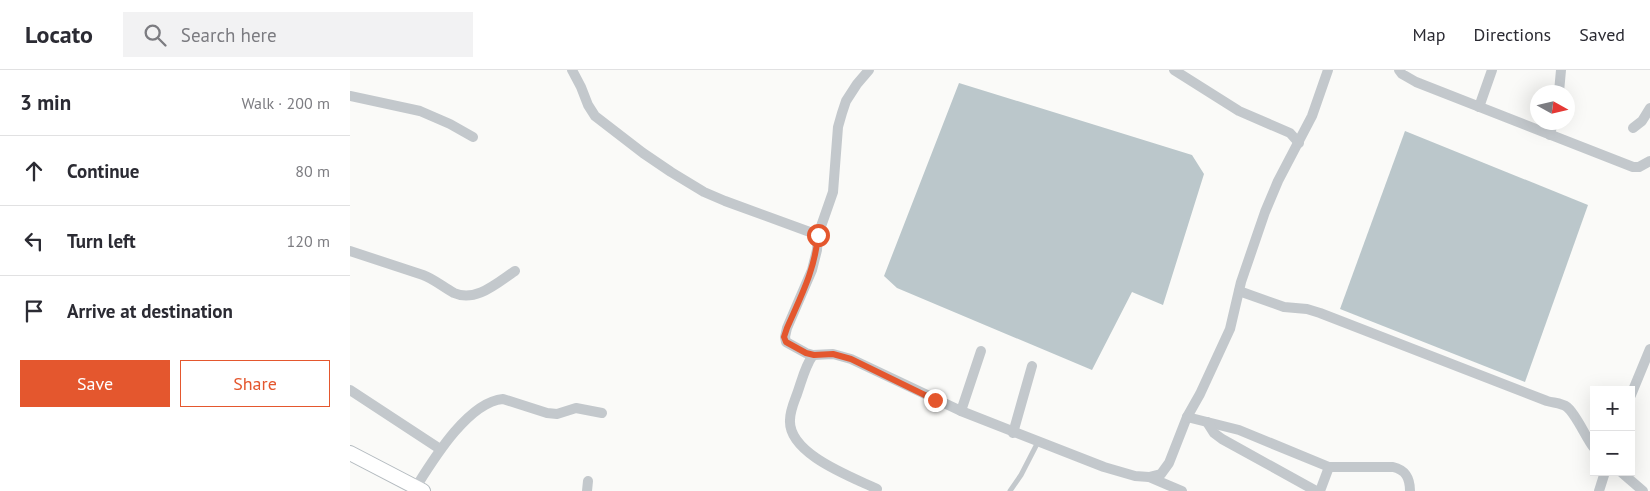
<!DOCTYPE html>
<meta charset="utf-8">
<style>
:root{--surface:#fff;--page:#f2f2f3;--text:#2b2b33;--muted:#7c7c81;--line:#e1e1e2;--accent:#e4572e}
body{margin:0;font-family:"PT Sans",sans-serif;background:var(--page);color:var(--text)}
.controls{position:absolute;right:15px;bottom:15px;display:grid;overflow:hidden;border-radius:0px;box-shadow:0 5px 20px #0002}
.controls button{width:45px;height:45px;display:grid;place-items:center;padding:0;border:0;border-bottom:1px solid var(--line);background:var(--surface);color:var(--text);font:25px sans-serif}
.compass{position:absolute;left:1180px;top:15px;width:45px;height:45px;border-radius:50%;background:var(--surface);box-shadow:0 5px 20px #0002;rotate:98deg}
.stop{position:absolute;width:15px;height:15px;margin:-11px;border:4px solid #e4572e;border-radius:50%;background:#fff}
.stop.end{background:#e4572e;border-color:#fff;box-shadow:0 1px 5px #0008}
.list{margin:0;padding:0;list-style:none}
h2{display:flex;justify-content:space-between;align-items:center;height:65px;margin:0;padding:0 20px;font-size:21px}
h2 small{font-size:16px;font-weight:400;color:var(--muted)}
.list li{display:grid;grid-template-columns:32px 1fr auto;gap:15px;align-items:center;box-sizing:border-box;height:70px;padding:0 20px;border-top:1px solid var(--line)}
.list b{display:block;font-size:19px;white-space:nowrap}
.list em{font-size:16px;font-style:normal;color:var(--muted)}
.actions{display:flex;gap:10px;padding:15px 20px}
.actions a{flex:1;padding:11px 0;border:1px solid var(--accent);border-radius:0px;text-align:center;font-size:18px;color:var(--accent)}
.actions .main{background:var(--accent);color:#fff}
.icon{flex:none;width:28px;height:28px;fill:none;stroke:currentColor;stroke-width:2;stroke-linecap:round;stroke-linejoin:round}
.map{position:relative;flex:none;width:1300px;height:421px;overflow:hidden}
header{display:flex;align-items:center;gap:30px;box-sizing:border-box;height:70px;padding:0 25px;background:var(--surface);border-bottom:1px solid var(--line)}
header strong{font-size:24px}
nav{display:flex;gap:28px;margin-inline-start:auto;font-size:18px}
.search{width:350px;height:45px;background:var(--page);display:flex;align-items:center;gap:12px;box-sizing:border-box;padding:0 18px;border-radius:0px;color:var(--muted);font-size:19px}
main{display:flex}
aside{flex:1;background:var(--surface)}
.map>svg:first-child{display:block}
</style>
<header>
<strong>Locato</strong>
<div class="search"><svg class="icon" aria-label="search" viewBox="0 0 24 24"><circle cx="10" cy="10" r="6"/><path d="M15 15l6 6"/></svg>Search here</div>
<nav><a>Map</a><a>Directions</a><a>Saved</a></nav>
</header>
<main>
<aside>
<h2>3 min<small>Walk · 200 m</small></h2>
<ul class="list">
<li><svg class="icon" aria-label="ahead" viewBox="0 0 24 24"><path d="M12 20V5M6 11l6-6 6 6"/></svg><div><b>Continue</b></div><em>80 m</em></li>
<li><svg class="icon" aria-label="left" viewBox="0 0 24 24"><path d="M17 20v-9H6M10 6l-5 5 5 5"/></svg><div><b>Turn left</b></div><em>120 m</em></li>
<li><svg class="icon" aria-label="arrive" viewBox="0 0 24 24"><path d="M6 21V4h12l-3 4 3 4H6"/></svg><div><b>Arrive at destination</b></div></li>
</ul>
<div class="actions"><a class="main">Save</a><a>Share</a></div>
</aside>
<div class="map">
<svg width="1300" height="421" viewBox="0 0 1300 421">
<rect width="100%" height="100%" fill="#fafaf8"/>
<g fill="#bbc7cb">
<polygon points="609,13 842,85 854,104 813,235 782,222 742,300 547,218 534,206"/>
<polygon points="1055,61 1238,135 1175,312 990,239"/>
</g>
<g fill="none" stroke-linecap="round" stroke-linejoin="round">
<defs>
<polyline id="secondary" points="0,383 73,421"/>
</defs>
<use href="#secondary" stroke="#b3babf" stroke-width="16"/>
<polyline stroke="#c3c8cc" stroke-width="5" points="660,421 671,405 688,372"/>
<g stroke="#c3c8cc" stroke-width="10">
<polyline points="222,0 231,17 238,35 245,46 293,83 321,102 354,122 375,131 468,165"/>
<polyline points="519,0 507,14 496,31 492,43 488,57 483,122 468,165 467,180 462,200 437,258 435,267 436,272 456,283 463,285 483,284 501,289 611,341 754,397 785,406 799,407 811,404 819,393 837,347 850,324 880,259 891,212 915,142 928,111 962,46 978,0"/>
<polyline points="824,0 889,41 940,63 949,73"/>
<polyline points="1049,0 1052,4 1066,12 1283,97 1289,97 1300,91"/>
<polyline points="1209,22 1211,0"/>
<polyline points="0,26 70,41 100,54 123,67"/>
<polyline points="1129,37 1142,0"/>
<polyline points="1283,58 1292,51 1300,38"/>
<polyline points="1200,65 1203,52"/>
<path d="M0,181l73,24c11,4 20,12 31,18 22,10 44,-11 61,-22"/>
<path d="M889,221l45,16 23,2 13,4 227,88c7,2 15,2 20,6 9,7 19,31 27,41"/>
<path d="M463,285c-8,11 -11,25 -16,39 -3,8 -7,17 -7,26 -2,34 62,57 87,69"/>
<polyline points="0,320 90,379"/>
<polyline points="1281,325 1300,279"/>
<polyline points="611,341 631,281"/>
<path d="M837,347l52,13 90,37h64c13,3 17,11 17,24"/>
<polyline points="857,352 864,363 872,369 966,421"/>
<polyline points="663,363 682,296"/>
<polyline points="1271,402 1293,421"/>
<polyline points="799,407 832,421"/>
<path d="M66,417c17,-27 52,-85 87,-88l44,14 10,1 19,-6 26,5"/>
<polyline points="237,421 238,411"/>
<polyline points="970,421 979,397"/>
<polyline points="1249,421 1255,402"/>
</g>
<use href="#secondary" stroke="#fff" stroke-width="14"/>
</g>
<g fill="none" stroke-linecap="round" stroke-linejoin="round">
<path stroke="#e4572e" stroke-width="6" d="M468,165c-3,35 -17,61 -31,93l-3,9 2,5 20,11 8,2 19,-1 18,5 84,41"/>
</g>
</svg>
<div class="controls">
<button>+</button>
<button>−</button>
</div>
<svg class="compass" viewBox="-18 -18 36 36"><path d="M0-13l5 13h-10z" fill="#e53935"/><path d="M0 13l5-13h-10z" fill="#7c7c81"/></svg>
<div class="stop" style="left:468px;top:165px"></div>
<div class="stop end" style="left:585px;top:330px"></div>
</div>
</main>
